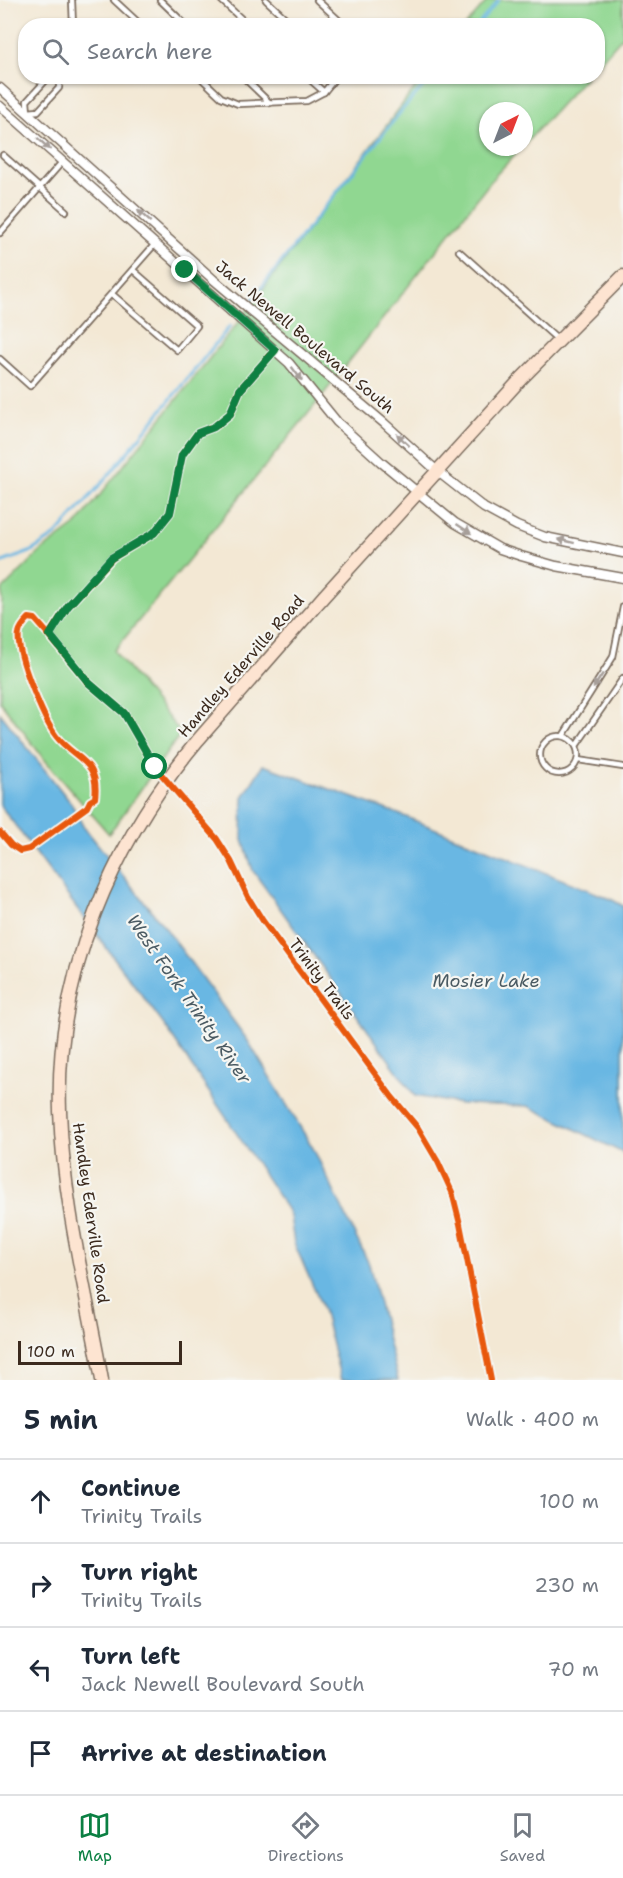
<!DOCTYPE html>
<meta charset="utf-8">
<style>
:root{--surface:#fff;--page:#f6f6f7;--text:#1f2937;--muted:#747a83;--line:#e0e1e3;--accent:#0b8043}
body{margin:0;font-family:"Shantell Sans",sans-serif;background:var(--page);color:var(--text)}
.compass{position:absolute;left:479px;top:102px;width:54px;height:54px;border-radius:50%;background:var(--surface);box-shadow:0 2px 4px #0004;rotate:42deg}
.scale{position:absolute;left:18px;bottom:15px;width:164px;box-sizing:border-box;padding-left:6px;border:3px solid #3b2a1e;border-top:0;font-size:16px;line-height:21px;white-space:nowrap;color:#3b2a1e;-webkit-text-stroke:4px #f6f6f2;paint-order:stroke}
.stop{position:absolute;width:18px;height:18px;margin:-14px;border:4px solid #0b8043;border-radius:50%;background:#fff}
.stop.end{background:#0b8043;border-color:#fff;box-shadow:0 2px 6px #0008}
.list{margin:0;padding:0;list-style:none}
h2{display:flex;justify-content:space-between;align-items:center;height:78px;margin:0;padding:0 24px;font-size:26px}
h2 small{font-size:20px;font-weight:400;color:var(--muted)}
.list li{display:grid;grid-template-columns:39px 1fr auto;gap:18px;align-items:center;box-sizing:border-box;height:84px;padding:0 24px;border-top:2px solid var(--line)}
.list b{display:block;font-size:22px;white-space:nowrap}
.list p{margin:0;font-size:20px;white-space:nowrap;color:var(--muted)}
.list em{font-size:20px;font-style:normal;color:var(--muted)}
.icon{flex:none;width:33px;height:33px;fill:none;stroke:currentColor;stroke-width:2;stroke-linecap:round;stroke-linejoin:round}
.map{position:relative;flex:none;width:623px;height:1380px;overflow:hidden}
.search{position:absolute;background:var(--surface);box-shadow:0 2px 4px #0004;left:18px;right:18px;top:18px;height:66px;display:flex;align-items:center;gap:15px;box-sizing:border-box;padding:0 21px;border-radius:24px;color:var(--muted);font-size:22px}
.sheet{height:414px;background:var(--surface)}
nav{display:flex;justify-content:space-around;align-items:center;box-sizing:border-box;height:84px;border-top:2px solid var(--line);background:var(--surface);font-size:16px;color:var(--muted)}
nav a{display:grid;justify-items:center;gap:3px}
nav .on{color:var(--accent)}
.map>svg:first-child{display:block}
</style>
<div class="map">
<svg width="623" height="1380" viewBox="0 0 623 1380">
<rect width="100%" height="100%" fill="#f6f6f2"/>
<filter id="ink" filterUnits="userSpaceOnUse"><feTurbulence type="fractalNoise" baseFrequency=".0167" numOctaves="2"/><feDisplacementMap in="SourceGraphic" scale="12" xChannelSelector="R" yChannelSelector="G"/><feConvolveMatrix kernelMatrix="1 2 1 2 8 2 1 2 1" color-interpolation-filters="sRGB"/></filter>
<filter id="wash" filterUnits="userSpaceOnUse"><feTurbulence type="fractalNoise" baseFrequency=".008" numOctaves="4" result="noise"/><feDisplacementMap in="SourceGraphic" scale="24" xChannelSelector="R" yChannelSelector="G"/><feGaussianBlur stdDeviation="1.35" result="paint"/><feColorMatrix in="noise" values="0 0 0 0 0 0 0 0 0 0 0 0 0 0 0 0 0 1.4 0 .05"/><feComposite in="paint" operator="in"/></filter>
<g filter="url(#wash)">
<rect width="100%" height="100%" fill="#f3e8d4"/>
<g fill="#90d791" stroke="#668058" stroke-width="1.5">
<polygon points="488,0 623,0 623,36 598,64 598,26 466,25"/>
<polygon points="423,77 586,77 524,145 524,111 488,111 488,147 522,147 495,176 311,410 114,651 181,733 109,834 44,759 0,701 2,590 41,551 76,525 237,324"/>
</g>
<g fill="#69b7e3" stroke="#527080" stroke-width="1.5">
<polygon points="0,713 71,803 83,826 167,930 248,1041 313,1148 369,1264 398,1380 341,1380 323,1309 294,1243 290,1216 287,1209 167,1029 0,805"/>
<polygon points="263,765 396,813 611,899 623,906 623,1153 528,1106 461,1104 415,1096 253,871 242,837 243,797"/>
</g>
<g fill="none" stroke-linecap="round" stroke-linejoin="round">
<g stroke="#69b7e3" stroke-width="3">
<polyline points="477,26 499,0"/>
<polyline points="253,298 402,110 432,76"/>
<polyline points="0,563 30,552 56,535 109,475 230,326"/>
</g>
</g>
</g>
<g filter="url(#ink)">
<g fill="none" stroke-linecap="round" stroke-linejoin="round">
<defs>
<g id="lane">
<polyline points="72,0 73,26"/>
<polyline points="114,0 142,26"/>
<polyline points="160,0 187,26"/>
<polyline points="221,0 249,26"/>
<polyline points="266,0 294,26"/>
<polyline points="317,0 345,26"/>
<polyline points="53,76 48,78 27,101 28,112 38,111 59,88 60,76"/>
<polyline points="199,76 221,97 238,104 307,101 324,92 337,76"/>
<polyline points="242,76 270,103"/>
<polyline points="306,76 324,92"/>
<polyline points="3,155 66,211"/>
<polyline points="0,233 63,161"/>
<polyline points="459,251 558,340"/>
<polyline points="112,294 177,350 197,326 133,270"/>
<polyline points="0,359 30,386 155,244"/>
<polyline points="563,736 613,657 623,607"/>
<circle cx="559" cy="755" r="19"/>
<polyline points="576,746 623,678"/>
<polyline points="578,760 623,767"/>
</g>
<g id="street">
<polyline points="0,88 214,280 384,423 437,471 484,508 517,526 545,537 623,553"/>
<polyline points="0,106 289,363 337,422 381,462 455,523 500,549 521,556 556,566 623,578"/>
</g>
<path id="secondary" d="M102,1380c-16,-89 -39,-179 -42,-269 -5,-136 52,-268 138,-371l126,-144 195,-215 104,-105"/>
</defs>
<use href="#lane" stroke="#7b6c5e" stroke-width="8"/>
<use href="#street" stroke="#7b6c5e" stroke-width="11"/>
<use href="#secondary" stroke="#7b6c5e" stroke-width="15"/>
<use href="#lane" stroke="#fff" stroke-width="4.5"/>
<use href="#street" stroke="#fff" stroke-width="8"/>
<use href="#secondary" stroke="#fde4d1" stroke-width="12"/>
<defs>
<g id="cycleway">
<polyline points="49,635 89,683 124,713 155,767 217,839 231,861 248,897 263,921 392,1097 418,1128 438,1162 452,1192 460,1224 491,1380"/>
<path d="M0,832l11,13 9,6 9,-2 58,-42 3,-6 5,-3c5,-39 -21,-38 -39,-62 -12,-16 -41,-84 -37,-103 1,-6 6,-11 10,-15l6,1 14,16 19,-29 44,-48 42,-25 16,-20 12,-58 16,-22 16,-6 16,-13 10,-24 35,-40"/>
</g>
</defs>
<use href="#cycleway" stroke="#f6f6f2" stroke-width="10"/>
<use href="#cycleway" stroke="#e8590c" stroke-width="6"/>
</g>
<defs><path id="oneway-solid" d="M-6-.8H1V-3.2L6.5 0L1 3.2V.8H-6Z" transform="scale(1.5)"/></defs>
<g fill="#a79f9a">
<use href="#oneway-solid" transform="translate(44 144) rotate(42)"/>
<use href="#oneway-solid" transform="translate(144 216) rotate(-138)"/>
<use href="#oneway-solid" transform="translate(297 374) rotate(53)"/>
<use href="#oneway-solid" transform="translate(403 440) rotate(-137)"/>
<use href="#oneway-solid" transform="translate(464 529) rotate(33)"/>
<use href="#oneway-solid" transform="translate(566 541) rotate(-166)"/>
<use href="#oneway-solid" transform="translate(598 681) rotate(123)"/>
</g>
</g>
<g fill="none" stroke-linecap="round" stroke-linejoin="round" filter="url(#ink)">
<polyline stroke="#0b8043" stroke-width="8" points="155,767 124,713 89,683 50,635 68,606 111,558 154,533 170,513 182,455 198,433 214,427 230,414 240,390 275,350 185,270"/>
</g>
<g text-anchor="middle" dominant-baseline="central" stroke-width="4.5" stroke-linejoin="round" paint-order="stroke">
<g font-size="16" fill="#3b2a1e" stroke="#f6f6f2">
<text transform="translate(305 337) rotate(40)">Jack Newell Boulevard South</text>
<text transform="translate(241 666) rotate(-49)">Handley Ederville Road</text>
<text transform="translate(322 979) rotate(53)">Trinity Trails</text>
<text transform="translate(91 1213) rotate(82)">Handley Ederville Road</text>
</g>
<g font-size="18" font-style="italic" fill="#4b5b63" stroke="#f6f6f2">
<text x="486" y="981">Mosier Lake</text>
<text transform="translate(189 999) rotate(55)">West Fork Trinity River</text>
</g>
</g>
</svg>
<svg class="compass" viewBox="-18 -18 36 36"><path d="M0-13l5 13h-10z" fill="#e53935"/><path d="M0 13l5-13h-10z" fill="#747a83"/></svg>
<div class="scale">100 m</div>
<div class="stop" style="left:155px;top:767px"></div>
<div class="stop end" style="left:185px;top:270px"></div>
<div class="search"><svg class="icon" aria-label="search" viewBox="0 0 24 24"><circle cx="10" cy="10" r="6"/><path d="M15 15l6 6"/></svg>Search here</div>
</div>
<section class="sheet">
<h2>5 min<small>Walk · 400 m</small></h2>
<ul class="list">
<li><svg class="icon" aria-label="ahead" viewBox="0 0 24 24"><path d="M12 20V5M6 11l6-6 6 6"/></svg><div><b>Continue</b><p>Trinity Trails</p></div><em>100 m</em></li>
<li><svg class="icon" aria-label="right" viewBox="0 0 24 24"><path d="M7 20v-9h11M14 6l5 5-5 5"/></svg><div><b>Turn right</b><p>Trinity Trails</p></div><em>230 m</em></li>
<li><svg class="icon" aria-label="left" viewBox="0 0 24 24"><path d="M17 20v-9H6M10 6l-5 5 5 5"/></svg><div><b>Turn left</b><p>Jack Newell Boulevard South</p></div><em>70 m</em></li>
<li><svg class="icon" aria-label="arrive" viewBox="0 0 24 24"><path d="M6 21V4h12l-3 4 3 4H6"/></svg><div><b>Arrive at destination</b></div></li>
</ul>
</section>
<nav>
<a class="on"><svg class="icon" aria-label="map" viewBox="0 0 24 24"><path d="M3 6l6-2 6 2 6-2v14l-6 2-6-2-6 2zM9 4v14M15 6v14"/></svg>Map</a>
<a><svg class="icon" aria-label="directions" viewBox="0 0 24 24"><path d="M12 3l9 9-9 9-9-9zM9 14v-3h6M13 9l2 2-2 2"/></svg>Directions</a>
<a><svg class="icon" aria-label="saved" viewBox="0 0 24 24"><path d="M7 4h10v16l-5-4-5 4z"/></svg>Saved</a>
</nav>
